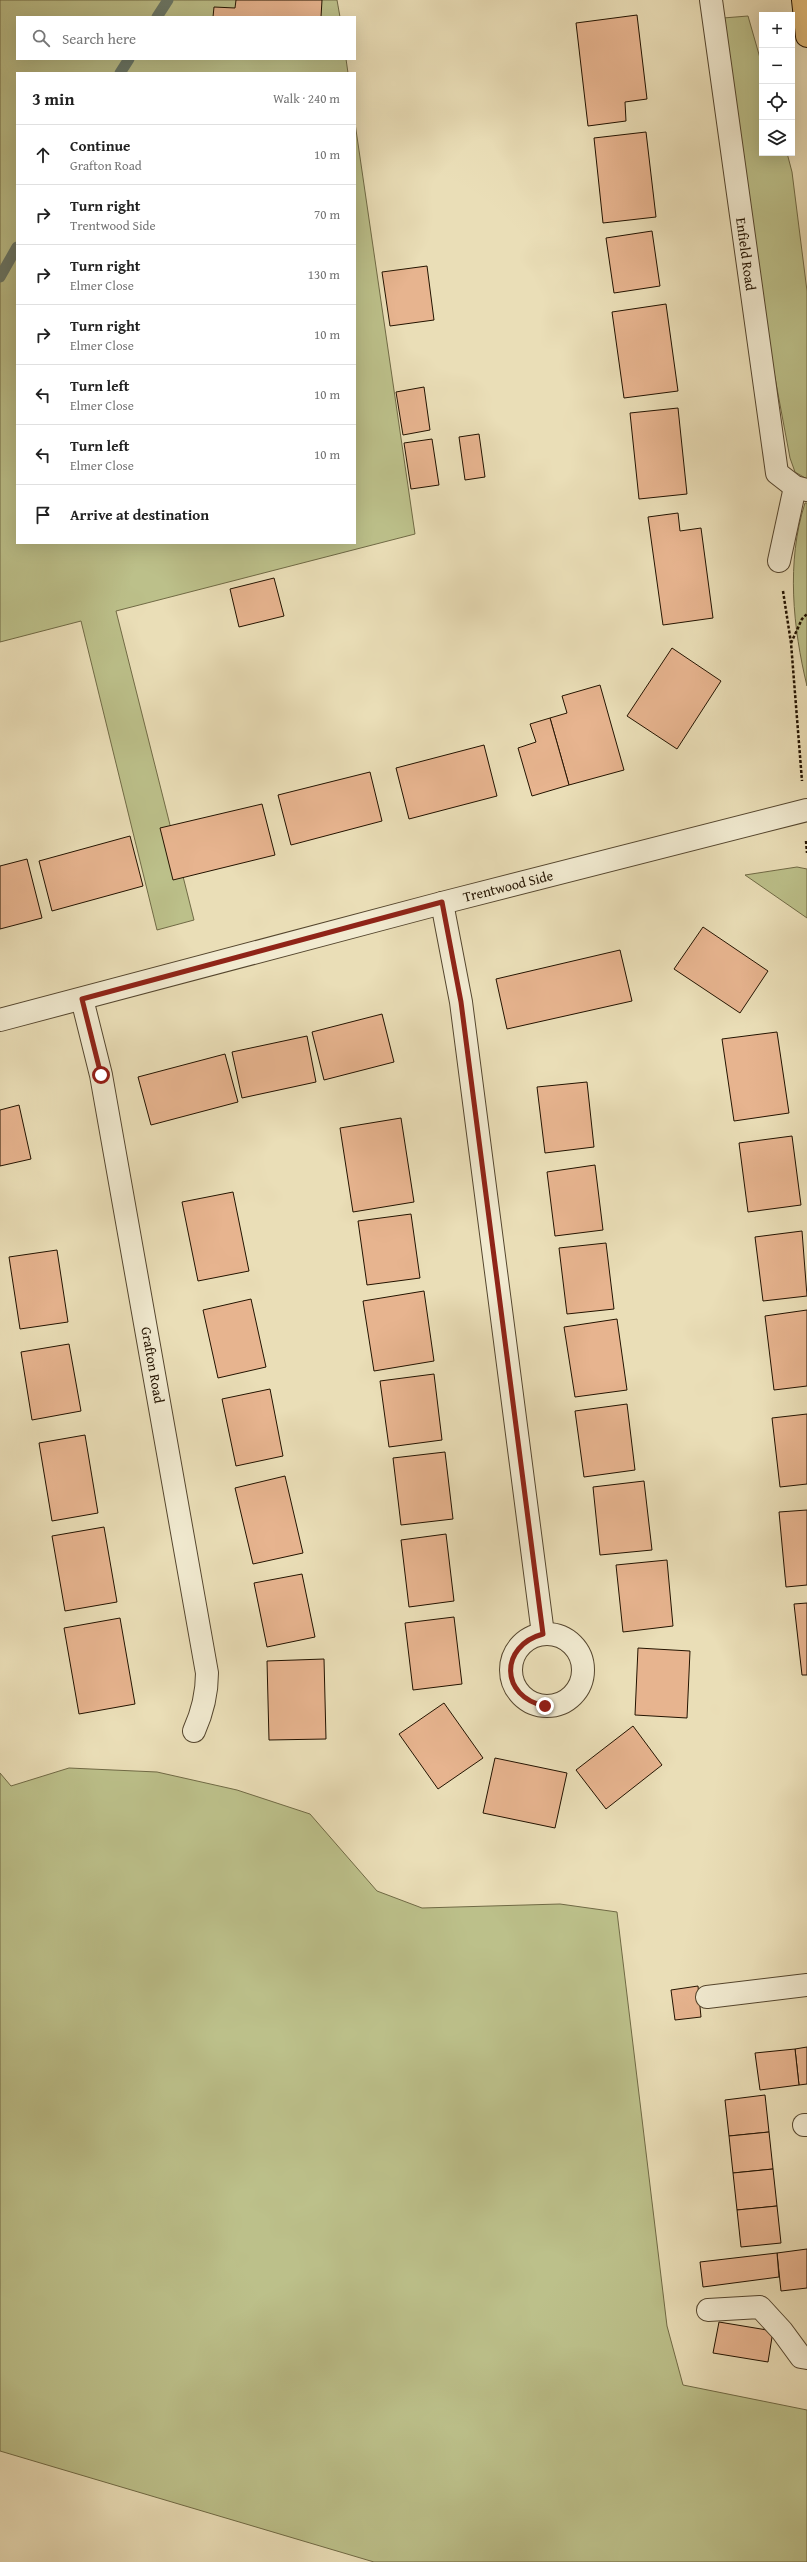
<!DOCTYPE html>
<meta charset="utf-8">
<style>
:root{--surface:#fff;--page:#f6f6f6;--text:#222;--muted:#767676;--line:#e0e0e0}
body{margin:0;font-family:"Gentium Book Plus",serif;background:var(--page);color:var(--text)}
.controls{position:absolute;right:12px;top:12px;display:grid;overflow:hidden;border-radius:0px;box-shadow:0 4px 16px #0002}
.controls button{width:36px;height:36px;display:grid;place-items:center;padding:0;border:0;border-bottom:1px solid var(--line);background:var(--surface);color:var(--text);font:20px sans-serif}
.stop{position:absolute;width:12px;height:12px;margin:-9px;border:3px solid #8f2418;border-radius:50%;background:#fff}
.stop.end{background:#8f2418;border-color:#fff;box-shadow:0 1px 4px #0008}
.list{margin:0;padding:0;list-style:none}
h2{display:flex;justify-content:space-between;align-items:center;height:52px;margin:0;padding:0 16px;font-size:17px}
h2 small{font-size:13px;font-weight:400;color:var(--muted)}
.list li{display:grid;grid-template-columns:26px 1fr auto;gap:12px;align-items:center;box-sizing:border-box;height:60px;padding:0 16px;border-top:1px solid var(--line)}
.list b{display:block;font-size:15px;white-space:nowrap}
.list p{margin:0;font-size:13px;white-space:nowrap;color:var(--muted)}
.list em{font-size:13px;font-style:normal;color:var(--muted)}
.icon{flex:none;width:22px;height:22px;fill:none;stroke:currentColor;stroke-width:2;stroke-linecap:round;stroke-linejoin:round}
.map{position:relative;flex:none;width:807px;height:2562px;overflow:hidden}
.search{position:absolute;background:var(--surface);box-shadow:0 4px 16px #0002;left:16px;top:16px;width:340px;height:44px;display:flex;align-items:center;gap:10px;box-sizing:border-box;padding:0 14px;border-radius:0px;color:var(--muted);font-size:15px}
.panel{position:absolute;background:var(--surface);box-shadow:0 4px 16px #0002;left:16px;top:72px;width:340px;height:472px;border-radius:0px}
.map>svg:first-child{display:block}
</style>
<div class="map">
<svg width="807" height="2562" viewBox="0 0 807 2562">
<rect width="100%" height="100%" fill="#eadeb7"/>
<filter id="stains"><feTurbulence type="fractalNoise" baseFrequency=".005" numOctaves="4"/><feColorMatrix values="0 0 0 0 .2 0 0 0 0 .09 0 0 0 0 .02 0 0 0 .5 -.17"/></filter>
<radialGradient id="worn" r=".72"><stop offset=".6" stop-color="#630" stop-opacity="0"/><stop offset="1" stop-color="#630" stop-opacity=".3"/></radialGradient>
<g fill="#bcc08a" stroke="#706a45">
<polygon points="0,0 337,0 340,17 17,17 17,59 346,59 348,73 17,73 17,543 355,543 355,123 415,534 116,611 194,920 157,930 81,621 0,642"/>
<polygon points="748,16 762,65 762,153 787,153 792,172 807,291 807,479 795,472 790,458 764,319 723,18"/>
<path d="M805,503h2v183c-14,-58 -21,-124 -2,-183z"/>
<polygon points="797,867 807,869 807,918 745,875"/>
<polygon points="69,1768 157,1772 237,1790 310,1814 377,1891 422,1908 560,1904 617,1912 667,2326 683,2385 807,2410 807,2562 374,2562 0,2451 0,1773 11,1786"/>
</g>
<g fill="none" stroke-linecap="round" stroke-linejoin="round">
<g stroke="#697869" stroke-width="11">
<polyline points="157,17 168,0"/>
<polyline points="120,73 129,59"/>
<polyline points="0,277 17,247"/>
</g>
</g>
<g fill="#e7b48f" stroke="#231300">
<polygon points="236,0 322,0 321,17 213,17 214,7 235,8"/>
<polygon points="637,15 647,99 625,102 626,121 588,126 576,23"/>
<polygon points="646,132 656,217 603,223 594,138"/>
<polygon points="652,231 660,286 614,293 606,238"/>
<polygon points="427,266 434,320 390,326 382,272"/>
<polygon points="666,304 678,391 624,398 612,312"/>
<polygon points="424,387 430,430 403,435 396,392"/>
<polygon points="678,408 687,494 639,499 630,413"/>
<polygon points="479,434 485,477 465,480 459,437"/>
<polygon points="432,439 439,485 411,489 404,443"/>
<polygon points="678,513 680,531 701,528 713,618 663,625 648,517"/>
<polygon points="274,578 284,616 239,627 230,589"/>
<polygon points="672,648 721,681 677,749 627,716"/>
<polygon points="600,685 624,770 569,785 550,718 567,713 562,696"/>
<polygon points="550,718 569,785 532,796 518,748 536,742 530,724"/>
<polygon points="484,745 497,796 409,819 396,768"/>
<polygon points="370,772 382,821 291,845 278,795"/>
<polygon points="262,804 275,855 173,880 160,828"/>
<polygon points="130,836 143,886 52,911 39,861"/>
<polygon points="27,859 42,918 0,929 0,866"/>
<polygon points="703,927 768,971 740,1013 674,969"/>
<polygon points="620,950 632,1001 507,1029 496,979"/>
<polygon points="382,1014 394,1062 324,1080 312,1032"/>
<polygon points="777,1032 789,1113 734,1121 722,1039"/>
<polygon points="307,1036 316,1082 242,1098 232,1052"/>
<polygon points="225,1054 238,1102 151,1125 138,1077"/>
<polygon points="587,1082 594,1147 545,1153 537,1087"/>
<polygon points="19,1105 31,1159 0,1166 0,1110"/>
<polygon points="401,1118 414,1202 353,1212 340,1128"/>
<polygon points="792,1136 801,1205 748,1212 739,1143"/>
<polygon points="595,1165 603,1230 555,1236 547,1172"/>
<polygon points="233,1192 249,1271 198,1281 182,1202"/>
<polygon points="411,1214 420,1278 367,1285 358,1221"/>
<polygon points="802,1231 807,1296 763,1301 755,1237"/>
<polygon points="606,1243 614,1309 567,1314 559,1248"/>
<polygon points="57,1250 68,1322 20,1329 9,1257"/>
<polygon points="424,1291 434,1361 374,1371 363,1301"/>
<polygon points="251,1299 266,1367 218,1378 203,1310"/>
<polygon points="807,1310 807,1386 774,1390 765,1316"/>
<polygon points="617,1319 627,1390 575,1397 564,1327"/>
<polygon points="69,1344 81,1411 32,1420 21,1352"/>
<polygon points="434,1374 442,1440 389,1447 380,1381"/>
<polygon points="270,1389 283,1456 236,1466 222,1399"/>
<polygon points="627,1404 635,1470 584,1477 575,1411"/>
<polygon points="807,1414 807,1484 780,1487 772,1418"/>
<polygon points="85,1435 98,1513 52,1521 39,1443"/>
<polygon points="445,1452 453,1519 401,1525 393,1458"/>
<polygon points="285,1476 303,1553 253,1564 235,1488"/>
<polygon points="644,1481 652,1550 600,1555 593,1487"/>
<polygon points="807,1510 807,1585 786,1587 779,1512"/>
<polygon points="104,1527 117,1602 65,1611 52,1536"/>
<polygon points="446,1534 454,1601 409,1607 401,1540"/>
<polygon points="667,1560 673,1626 623,1632 616,1565"/>
<polygon points="302,1574 315,1637 267,1647 254,1583"/>
<polygon points="807,1603 807,1675 802,1675 794,1604"/>
<polygon points="454,1617 462,1684 413,1690 405,1623"/>
<polygon points="120,1618 135,1704 79,1714 64,1628"/>
<polygon points="638,1648 690,1651 687,1718 635,1715"/>
<polygon points="324,1659 326,1739 269,1740 267,1661"/>
<polygon points="444,1703 483,1758 438,1789 399,1734"/>
<polygon points="633,1726 662,1765 606,1809 576,1770"/>
<polygon points="495,1758 567,1773 555,1828 483,1813"/>
<polygon points="698,1986 701,2017 675,2020 671,1990"/>
<polygon points="807,2047 807,2084 799,2085 795,2049"/>
<polygon points="795,2049 799,2085 760,2090 755,2053"/>
<polygon points="765,2095 769,2132 729,2136 725,2100"/>
<polygon points="769,2132 773,2169 733,2173 729,2136"/>
<polygon points="773,2169 777,2206 737,2210 733,2173"/>
<polygon points="777,2206 781,2243 741,2247 737,2210"/>
<polygon points="807,2249 807,2288 781,2291 777,2253"/>
<polygon points="777,2253 779,2277 703,2287 700,2262"/>
<polygon points="719,2322 773,2331 768,2362 713,2353"/>
</g>
<g fill="none" stroke-linecap="round" stroke-linejoin="round">
<defs>
<g id="minor">
<polyline points="711,0 777,473 795,487 807,490"/>
<polyline points="779,561 795,487"/>
<polyline points="442,903 461,1002 543,1634"/>
<path d="M82,999l19,76 106,598c0,21 -4,38 -13,58"/>
<polyline points="0,1020 442,903 807,810"/>
<circle cx="547" cy="1670" r="36"/>
<polyline points="707,1997 807,1985"/>
<polyline points="804,2125 807,2125"/>
<polyline points="708,2310 760,2307 782,2331 801,2357 807,2358"/>
</g>
<polyline id="major" points="803,0 807,36"/>
</defs>
<use href="#minor" stroke="#55462e" stroke-width="24"/>
<use href="#major" stroke="#231300" stroke-width="24"/>
<g stroke="#231300" stroke-width="2.5" stroke-dasharray="3 2" stroke-linecap="butt">
<polyline points="783,591 791,643 802,781"/>
<polyline points="791,643 802,619 807,614"/>
<polyline points="806,841 807,853"/>
</g>
<use href="#minor" stroke="#f1ead0" stroke-width="22"/>
<use href="#major" stroke="#e5bf7c" stroke-width="22"/>
</g>
<g fill="none" stroke-linecap="round" stroke-linejoin="round">
<path stroke="#8f2418" stroke-width="5" d="M101,1075l-19,-76 360,-97 19,100 82,632c-44,12 -43,63 2,72"/>
</g>
<g text-anchor="middle" dominant-baseline="central" stroke-width="3.5" stroke-linejoin="round" paint-order="stroke">
<g font-size="14" fill="#231300" stroke="#f1ead0">
<text transform="translate(746 254) rotate(82)">Enfield Road</text>
<text transform="translate(508 886) rotate(-14)">Trentwood Side</text>
<text transform="translate(153 1365) rotate(80)">Grafton Road</text>
</g>
</g>
<rect width="100%" height="100%" filter="url(#stains)"/>
<rect width="100%" height="100%" fill="url(#worn)"/>
</svg>
<div class="controls">
<button>+</button>
<button>−</button>
<button><svg class="icon" aria-label="locate" viewBox="0 0 24 24"><circle cx="12" cy="12" r="6"/><path d="M12 2v4M12 18v4M2 12h4M18 12h4"/></svg></button>
<button><svg class="icon" aria-label="layers" viewBox="0 0 24 24"><path d="M12 4l9 5-9 5-9-5zM3 14l9 5 9-5"/></svg></button>
</div>
<div class="stop" style="left:101px;top:1075px"></div>
<div class="stop end" style="left:545px;top:1706px"></div>
<div class="search"><svg class="icon" aria-label="search" viewBox="0 0 24 24"><circle cx="10" cy="10" r="6"/><path d="M15 15l6 6"/></svg>Search here</div>
<section class="panel">
<h2>3 min<small>Walk · 240 m</small></h2>
<ul class="list">
<li><svg class="icon" aria-label="ahead" viewBox="0 0 24 24"><path d="M12 20V5M6 11l6-6 6 6"/></svg><div><b>Continue</b><p>Grafton Road</p></div><em>10 m</em></li>
<li><svg class="icon" aria-label="right" viewBox="0 0 24 24"><path d="M7 20v-9h11M14 6l5 5-5 5"/></svg><div><b>Turn right</b><p>Trentwood Side</p></div><em>70 m</em></li>
<li><svg class="icon" aria-label="right" viewBox="0 0 24 24"><path d="M7 20v-9h11M14 6l5 5-5 5"/></svg><div><b>Turn right</b><p>Elmer Close</p></div><em>130 m</em></li>
<li><svg class="icon" aria-label="right" viewBox="0 0 24 24"><path d="M7 20v-9h11M14 6l5 5-5 5"/></svg><div><b>Turn right</b><p>Elmer Close</p></div><em>10 m</em></li>
<li><svg class="icon" aria-label="left" viewBox="0 0 24 24"><path d="M17 20v-9H6M10 6l-5 5 5 5"/></svg><div><b>Turn left</b><p>Elmer Close</p></div><em>10 m</em></li>
<li><svg class="icon" aria-label="left" viewBox="0 0 24 24"><path d="M17 20v-9H6M10 6l-5 5 5 5"/></svg><div><b>Turn left</b><p>Elmer Close</p></div><em>10 m</em></li>
<li><svg class="icon" aria-label="arrive" viewBox="0 0 24 24"><path d="M6 21V4h12l-3 4 3 4H6"/></svg><div><b>Arrive at destination</b></div></li>
</ul>
</section>
</div>
